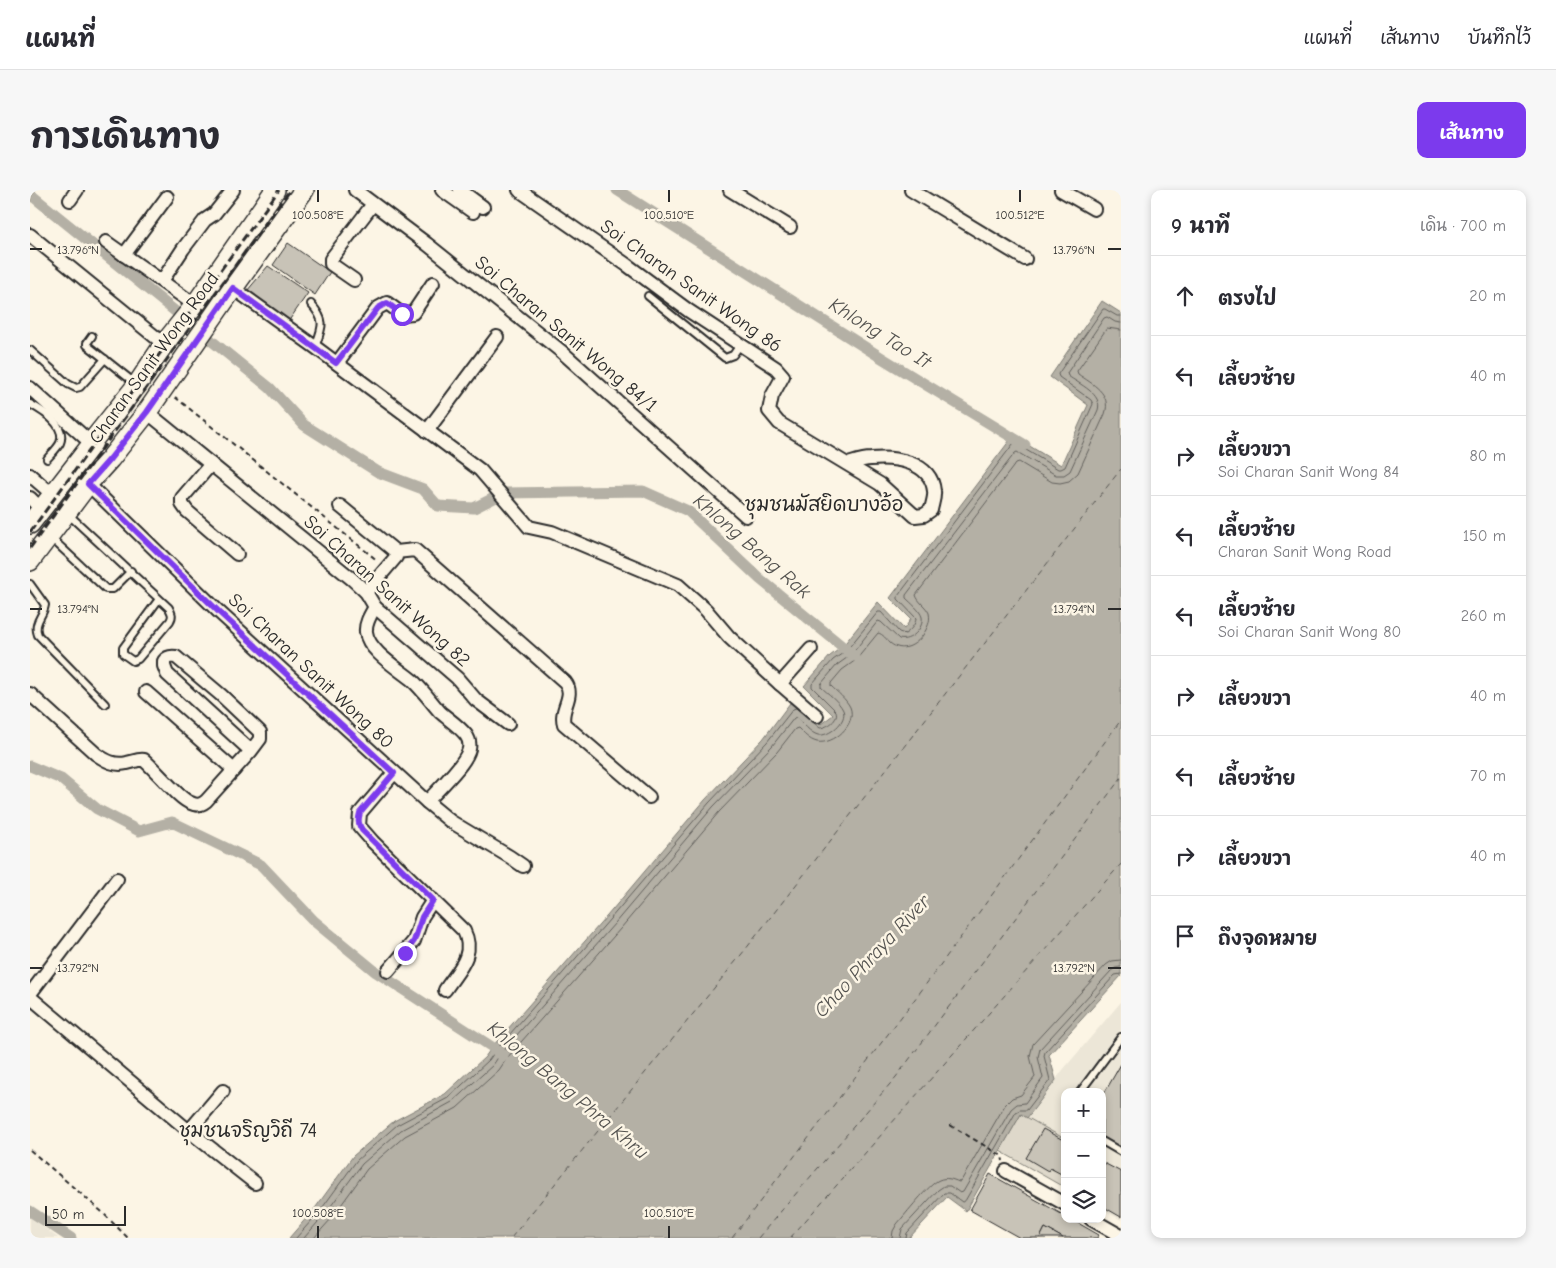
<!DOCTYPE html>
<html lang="th">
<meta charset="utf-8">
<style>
:root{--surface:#fff;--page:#f7f7f7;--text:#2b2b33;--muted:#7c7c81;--line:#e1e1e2;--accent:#7c3aed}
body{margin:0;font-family:"Comic Neue","Playpen Sans Thai",sans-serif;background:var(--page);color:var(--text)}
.controls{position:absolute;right:15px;bottom:15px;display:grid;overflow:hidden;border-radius:10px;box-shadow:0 2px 8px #0003}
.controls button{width:45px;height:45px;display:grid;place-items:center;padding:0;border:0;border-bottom:1px solid var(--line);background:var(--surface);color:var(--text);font:25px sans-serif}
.scale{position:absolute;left:15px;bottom:12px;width:81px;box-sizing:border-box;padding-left:5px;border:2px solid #2b2b2b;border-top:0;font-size:14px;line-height:18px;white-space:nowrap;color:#2b2b2b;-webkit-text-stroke:4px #fcf5e5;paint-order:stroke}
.stop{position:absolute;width:15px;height:15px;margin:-11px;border:4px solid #7c3aed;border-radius:50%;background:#fff}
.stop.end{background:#7c3aed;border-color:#fff;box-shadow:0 1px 5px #0008}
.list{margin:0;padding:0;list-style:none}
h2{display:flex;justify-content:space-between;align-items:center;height:65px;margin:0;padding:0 20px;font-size:21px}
h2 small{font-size:16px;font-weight:400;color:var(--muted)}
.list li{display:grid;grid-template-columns:32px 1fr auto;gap:15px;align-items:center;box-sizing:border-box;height:80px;padding:0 20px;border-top:1px solid var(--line)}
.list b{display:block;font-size:19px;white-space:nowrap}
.list p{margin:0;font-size:16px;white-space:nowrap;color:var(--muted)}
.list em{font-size:16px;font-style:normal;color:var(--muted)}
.icon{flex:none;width:28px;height:28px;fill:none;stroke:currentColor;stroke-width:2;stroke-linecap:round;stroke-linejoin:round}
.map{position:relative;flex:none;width:1091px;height:1048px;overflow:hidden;border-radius:10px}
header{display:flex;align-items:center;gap:30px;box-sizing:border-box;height:70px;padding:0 25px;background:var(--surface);border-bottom:1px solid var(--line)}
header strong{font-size:24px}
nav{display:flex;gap:28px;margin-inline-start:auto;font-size:18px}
.intro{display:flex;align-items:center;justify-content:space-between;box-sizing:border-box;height:120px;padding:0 30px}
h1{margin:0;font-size:35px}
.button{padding:12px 22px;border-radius:10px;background:var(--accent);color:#fff;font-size:18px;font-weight:700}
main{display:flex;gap:30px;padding:0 30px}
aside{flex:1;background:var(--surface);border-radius:10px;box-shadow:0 2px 8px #0003}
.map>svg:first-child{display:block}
</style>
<header>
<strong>แผนที่</strong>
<nav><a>แผนที่</a><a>เส้นทาง</a><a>บันทึกไว้</a></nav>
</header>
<div class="intro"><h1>การเดินทาง</h1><a class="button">เส้นทาง</a></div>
<main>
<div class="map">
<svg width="1091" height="1048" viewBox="0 0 1091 1048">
<rect width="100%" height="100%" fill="#fcf5e5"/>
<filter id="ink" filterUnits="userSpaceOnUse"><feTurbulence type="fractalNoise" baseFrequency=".02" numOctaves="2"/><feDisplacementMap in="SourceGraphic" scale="10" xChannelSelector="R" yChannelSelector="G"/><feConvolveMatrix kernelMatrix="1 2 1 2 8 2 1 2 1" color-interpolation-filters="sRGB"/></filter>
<g filter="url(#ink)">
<g fill="#ece6d7">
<polygon points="1091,812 1091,1030 1072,1019 1072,902 1035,902 1035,998 970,961 998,928 1032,881"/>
<polygon points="0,1027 28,1048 0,1048"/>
</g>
<polygon fill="#ded8ca" stroke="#84827a" points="991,924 1035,949 1035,987 1030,995 970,961"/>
<polygon fill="#b4b0a5" stroke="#7d7b74" points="1072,111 1091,123 1091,786 1019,865 1026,890 997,928 991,924 936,1021 917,1007 879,1048 259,1048 286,1017 323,966 364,931 415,904 455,867 462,857 577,726 675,610 733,549 763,509 791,534 803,525 774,496 800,466 812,457 848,412 874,439 881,429 860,408 983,246 1031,275 1058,215 1020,187"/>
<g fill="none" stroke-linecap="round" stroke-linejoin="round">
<g stroke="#62605c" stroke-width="1">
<path d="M266,1048l24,-27 37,-51 40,-35 51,-27 41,-38 7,-10 114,-131 99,-116 58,-61 26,-33 3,-1 24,20c8,-1 19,-8 16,-17l-24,-24v-3l21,-24 13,-9 32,-39h3l18,20 6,2c5,-3 11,-10 11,-16l-18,-19v-3l115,-152h3l42,25h3l4,-2 28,-63 -2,-4 -32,-23 -1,-3 45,-65h2l12,7h4"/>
<path d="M274,1048l21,-24 37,-50 39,-34 51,-28 41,-37 8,-12 114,-130 98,-116 59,-61 22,-28 2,-1c7,6 14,16 22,18 11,2 30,-14 25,-25 -4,-9 -16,-17 -22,-23v-3l16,-19 14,-10 27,-34 3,1 18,17c11,3 25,-10 23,-22 -2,-7 -11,-14 -16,-19v-3l109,-142 2,-1 39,23h8l6,-4 28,-61c5,-16 -19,-26 -30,-34l-1,-3 37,-55 3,-1 8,5 6,1"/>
<path d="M284,1048l17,-19 36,-50 38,-33 52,-28 42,-38 8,-12 114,-130 98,-116 58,-60 18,-23 3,-1c6,6 11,12 19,14 17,3 40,-18 33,-35 -4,-8 -13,-15 -19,-21v-3l11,-13 14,-10 22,-27c5,1 8,6 12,10 12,10 25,3 33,-8 4,-7 8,-13 6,-22 -3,-7 -11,-11 -13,-18l100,-132 3,-1 33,20 8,1 9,-2 9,-8 27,-59c7,-21 -13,-30 -27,-40l-1,-3 30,-43 14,2"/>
<path d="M862,1048l1,-7 4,-7c8,-9 32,-40 42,-44 7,-3 13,-1 20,2l2,-1 44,-76 7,-7 9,-3 14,-18 -5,-21 3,-12 73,-79 6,-4 9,-1"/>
<polyline points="870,1048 872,1039 908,1000 914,996 920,996 930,1003 933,1002 981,919 987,914 995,913 1013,888 1008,867 1010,859 1081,781 1085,778 1091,777"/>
<polyline points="876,1048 877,1043 914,1003 920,1003 932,1012 935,1011 986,922 990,920 997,920 1020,890 1014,866 1015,862 1085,785 1091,784"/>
</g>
<g stroke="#b4b0a5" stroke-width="11">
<polyline points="587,0 852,168 995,255"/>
<polyline points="0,4 240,198 274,235 348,282 393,299 408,316 444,318 474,303 613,301 658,321 730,389 824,466"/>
<polyline points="0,576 31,589 67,619 109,641 142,632 231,675 284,731 346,782 462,857 473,866"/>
<polyline points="0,1021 41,1048"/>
</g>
<g stroke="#545350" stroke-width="1" stroke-dasharray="6 5" stroke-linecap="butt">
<polyline points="481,1048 715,760 1091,279"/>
<polyline points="702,1048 891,801 1091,530"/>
<polyline points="728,1048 866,887 1091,588"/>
<polyline points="760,1048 1091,674"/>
</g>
</g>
<g fill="#c8c3b7" stroke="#2b2b2b">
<polygon points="258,53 300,82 285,105 243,75"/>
<polygon points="238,76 278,103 258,132 217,101"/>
<polygon points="1091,874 1091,960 1072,950 1072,907"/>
<polygon points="1013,939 1035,951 1035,986 1020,978 1018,981 996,968"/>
<polygon points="1072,972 1091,982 1091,1027 1072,1016"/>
<polygon points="960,984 1035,1026 1035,1029 1041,1029 1069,1045 1067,1048 1033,1048 1015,1038 1010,1048 990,1048 940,1020"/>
<polygon points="1015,1038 1033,1048 1010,1048"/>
</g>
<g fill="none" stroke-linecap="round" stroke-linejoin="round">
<defs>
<g id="service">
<polyline points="618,106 695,168 703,165 710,155"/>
<path d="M281,114c15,17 12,22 4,43"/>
<polyline points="62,146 57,153 57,155 106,194"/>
<polyline points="0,160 38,194 46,198 50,197 75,169"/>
<path d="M0,214c13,7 37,21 30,39 -3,6 -9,11 -13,16"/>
<path d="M38,324l101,94c3,6 4,8 1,13l-32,38 -5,2 -10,-7v-6l36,-49"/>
<polyline points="20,347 76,399 83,399 101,381"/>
<path d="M0,394l15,21c-2,12 -12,17 -7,30l67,69"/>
<polyline points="1050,902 1091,847"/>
<polyline points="1072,951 1091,962"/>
</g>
<g id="minor">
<polyline points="325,0 397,54 532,162 716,326"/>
<polyline points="412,0 443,22"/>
<polyline points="430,0 453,17"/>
<path d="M489,0l108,75 62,46 87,57 7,8 -11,20 -3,15 10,12 101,61 35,32 9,-1 7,-5c1,-6 4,-13 3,-19 -3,-30 -40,-34 -63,-32 -8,0 -16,3 -23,5"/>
<polyline points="700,0 760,37"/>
<polyline points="881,0 995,69"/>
<polyline points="1031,0 1064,19"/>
<polyline points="40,10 47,0"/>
<polyline points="0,45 134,154"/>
<polyline points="76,52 165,115"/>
<polyline points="94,65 137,7"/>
<polyline points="324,90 301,74 301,69 343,14"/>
<polyline points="132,91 153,59 175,30 184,24 203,0"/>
<polyline points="203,98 285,157 450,280 499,337 522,342 648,395 676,420 699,447 750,494 787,526"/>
<polyline points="307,173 348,118 357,113 372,124 383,123 403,93"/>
<polyline points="0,198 62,254"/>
<polyline points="117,222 322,389 336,402 345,417 427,488 446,510 478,534"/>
<polyline points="397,241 467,147"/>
<polyline points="181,274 152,308 152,314 157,321 207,364"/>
<polyline points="0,285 22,304"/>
<polyline points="58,294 190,423 397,612 420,631 480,667 493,676"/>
<polyline points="0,308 11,319"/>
<path d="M310,316l56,46 19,-2 150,132c11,14 -6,27 -1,42l85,73"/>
<polyline points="336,402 366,367 366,362"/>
<path d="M345,417c-4,7 -10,16 -9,25 2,19 33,37 46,48 11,10 19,22 28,32 8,7 19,14 26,23 3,4 4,9 3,14 -3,15 -32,41 -42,53"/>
<polyline points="750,494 781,459"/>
<polyline points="116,502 204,580"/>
<path d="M0,504l66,60c10,7 19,12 31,9 6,-1 11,-4 17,-3 11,9 36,40 47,43 6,3 10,2 15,-2l45,-50 9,-12v-7l-39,-37 -45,-38c-6,-1 -9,0 -12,4v5l3,8 84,77"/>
<path d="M364,583l-34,40 -1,13 14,16 91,89c12,24 -6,39 -19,59"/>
<polyline points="358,781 384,751 392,727 403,710"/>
<polyline points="0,804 87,689"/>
<polyline points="0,807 159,941 225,993"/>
<polyline points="159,941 193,901"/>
<polyline points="976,981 1035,1014"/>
<polyline points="1061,1029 1091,1046"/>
</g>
<g id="primary">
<polyline points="0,334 62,254 64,249 107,195 134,154 165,115 245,0"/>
<polyline points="0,371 61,290 80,269 117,222 203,98 274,0"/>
</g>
</defs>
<use href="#service" stroke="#2b2b2b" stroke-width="10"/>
<use href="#minor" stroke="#2b2b2b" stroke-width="16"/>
<use href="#primary" stroke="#2b2b2b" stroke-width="22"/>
<g stroke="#2b2b2b" stroke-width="2" stroke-dasharray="5 4" stroke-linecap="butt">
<polyline points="145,207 348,371"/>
<polyline points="920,935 972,966 973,971"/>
<polyline points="0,960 71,1021 98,1048"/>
</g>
<use href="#service" stroke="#fcf5e5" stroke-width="6"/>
<use href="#minor" stroke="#fcf5e5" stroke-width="12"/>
<use href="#primary" stroke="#fcf5e5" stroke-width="19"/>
<g stroke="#2b2b2b" stroke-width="3" stroke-dasharray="8 4" stroke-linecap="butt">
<polyline points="0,342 249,0"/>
<polyline points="0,358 260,0"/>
</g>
</g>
</g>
<g fill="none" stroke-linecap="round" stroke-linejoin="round" filter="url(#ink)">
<path stroke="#7c3aed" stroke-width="6" d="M372,124l-15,-11 -9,5 -42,55 -103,-75 -86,124 -37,47 -22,25 132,129 174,160 -34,40c-2,7 -2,11 2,17l71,70 -11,17 -8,24 -9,12"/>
</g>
<path fill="none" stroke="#2b2b2b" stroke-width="2" d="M288,0v12M639,0v12M990,0v12M0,59h12M1078,59h13M0,419h12M1078,419h13M0,778h12M1078,778h13M288,1036v12M639,1036v12"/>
<g text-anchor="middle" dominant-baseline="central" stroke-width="5" stroke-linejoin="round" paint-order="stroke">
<g font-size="19" fill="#2b2b2b" stroke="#fcf5e5">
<text transform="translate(661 96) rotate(35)">Soi Charan Sanit Wong 86</text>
<text transform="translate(536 144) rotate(40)">Soi Charan Sanit Wong 84/1</text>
<text transform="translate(124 168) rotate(-54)">Charan Sanit Wong Road</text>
<text transform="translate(357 401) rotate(42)">Soi Charan Sanit Wong 82</text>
<text transform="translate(281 481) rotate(43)">Soi Charan Sanit Wong 80</text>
</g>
<g font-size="20" font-style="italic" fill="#545350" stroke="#fcf5e5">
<text transform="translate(850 143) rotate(32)">Khlong Tao It</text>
<text transform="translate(722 356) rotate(41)">Khlong Bang Rak</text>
<text transform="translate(842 766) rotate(-47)">Chao Phraya River</text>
<text transform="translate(538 900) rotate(40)">Khlong Bang Phra Khru</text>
</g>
<g font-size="20" fill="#2b2b2b" stroke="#fcf5e5">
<text x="794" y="314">ชุมชนมัสยิดบางอ้อ</text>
<text x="218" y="940">ชุมชนจริญวิถี 74</text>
</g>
</g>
<g font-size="12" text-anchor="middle" fill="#2b2b2b" stroke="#fcf5e5" stroke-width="5" stroke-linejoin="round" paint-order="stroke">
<text x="288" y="29">100.508°E</text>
<text x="639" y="29">100.510°E</text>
<text x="990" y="29">100.512°E</text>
<text x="48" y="64">13.796°N</text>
<text x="1044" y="64">13.796°N</text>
<text x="48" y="423">13.794°N</text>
<text x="1044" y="423">13.794°N</text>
<text x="48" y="782">13.792°N</text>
<text x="1044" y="782">13.792°N</text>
<text x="288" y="1027">100.508°E</text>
<text x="639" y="1027">100.510°E</text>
</g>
</svg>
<div class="controls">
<button>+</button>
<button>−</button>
<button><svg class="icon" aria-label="layers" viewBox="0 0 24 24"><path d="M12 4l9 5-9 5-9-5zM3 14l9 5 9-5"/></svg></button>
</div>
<div class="scale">50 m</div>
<div class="stop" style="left:372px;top:124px"></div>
<div class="stop end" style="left:375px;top:763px"></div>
</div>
<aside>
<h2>9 นาที<small>เดิน · 700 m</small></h2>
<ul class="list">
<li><svg class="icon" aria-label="ahead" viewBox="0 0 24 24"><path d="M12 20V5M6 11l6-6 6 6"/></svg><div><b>ตรงไป</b></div><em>20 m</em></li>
<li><svg class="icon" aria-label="left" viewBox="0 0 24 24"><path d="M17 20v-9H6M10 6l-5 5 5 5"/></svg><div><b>เลี้ยวซ้าย</b></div><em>40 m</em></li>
<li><svg class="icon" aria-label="right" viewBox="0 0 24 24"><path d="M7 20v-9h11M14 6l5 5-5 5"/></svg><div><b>เลี้ยวขวา</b><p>Soi Charan Sanit Wong 84</p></div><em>80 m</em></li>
<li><svg class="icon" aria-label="left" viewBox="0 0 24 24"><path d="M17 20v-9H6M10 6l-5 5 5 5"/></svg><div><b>เลี้ยวซ้าย</b><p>Charan Sanit Wong Road</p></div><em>150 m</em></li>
<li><svg class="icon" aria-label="left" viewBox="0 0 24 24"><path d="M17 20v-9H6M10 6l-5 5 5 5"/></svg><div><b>เลี้ยวซ้าย</b><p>Soi Charan Sanit Wong 80</p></div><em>260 m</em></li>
<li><svg class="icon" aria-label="right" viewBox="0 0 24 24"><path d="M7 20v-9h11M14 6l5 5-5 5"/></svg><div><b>เลี้ยวขวา</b></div><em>40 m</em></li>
<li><svg class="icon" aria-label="left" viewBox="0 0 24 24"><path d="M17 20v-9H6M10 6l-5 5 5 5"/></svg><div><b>เลี้ยวซ้าย</b></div><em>70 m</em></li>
<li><svg class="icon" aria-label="right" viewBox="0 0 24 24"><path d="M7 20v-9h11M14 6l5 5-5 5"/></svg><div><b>เลี้ยวขวา</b></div><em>40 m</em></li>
<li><svg class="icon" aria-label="arrive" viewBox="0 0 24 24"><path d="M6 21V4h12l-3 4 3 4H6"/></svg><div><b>ถึงจุดหมาย</b></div></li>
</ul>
</aside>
</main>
